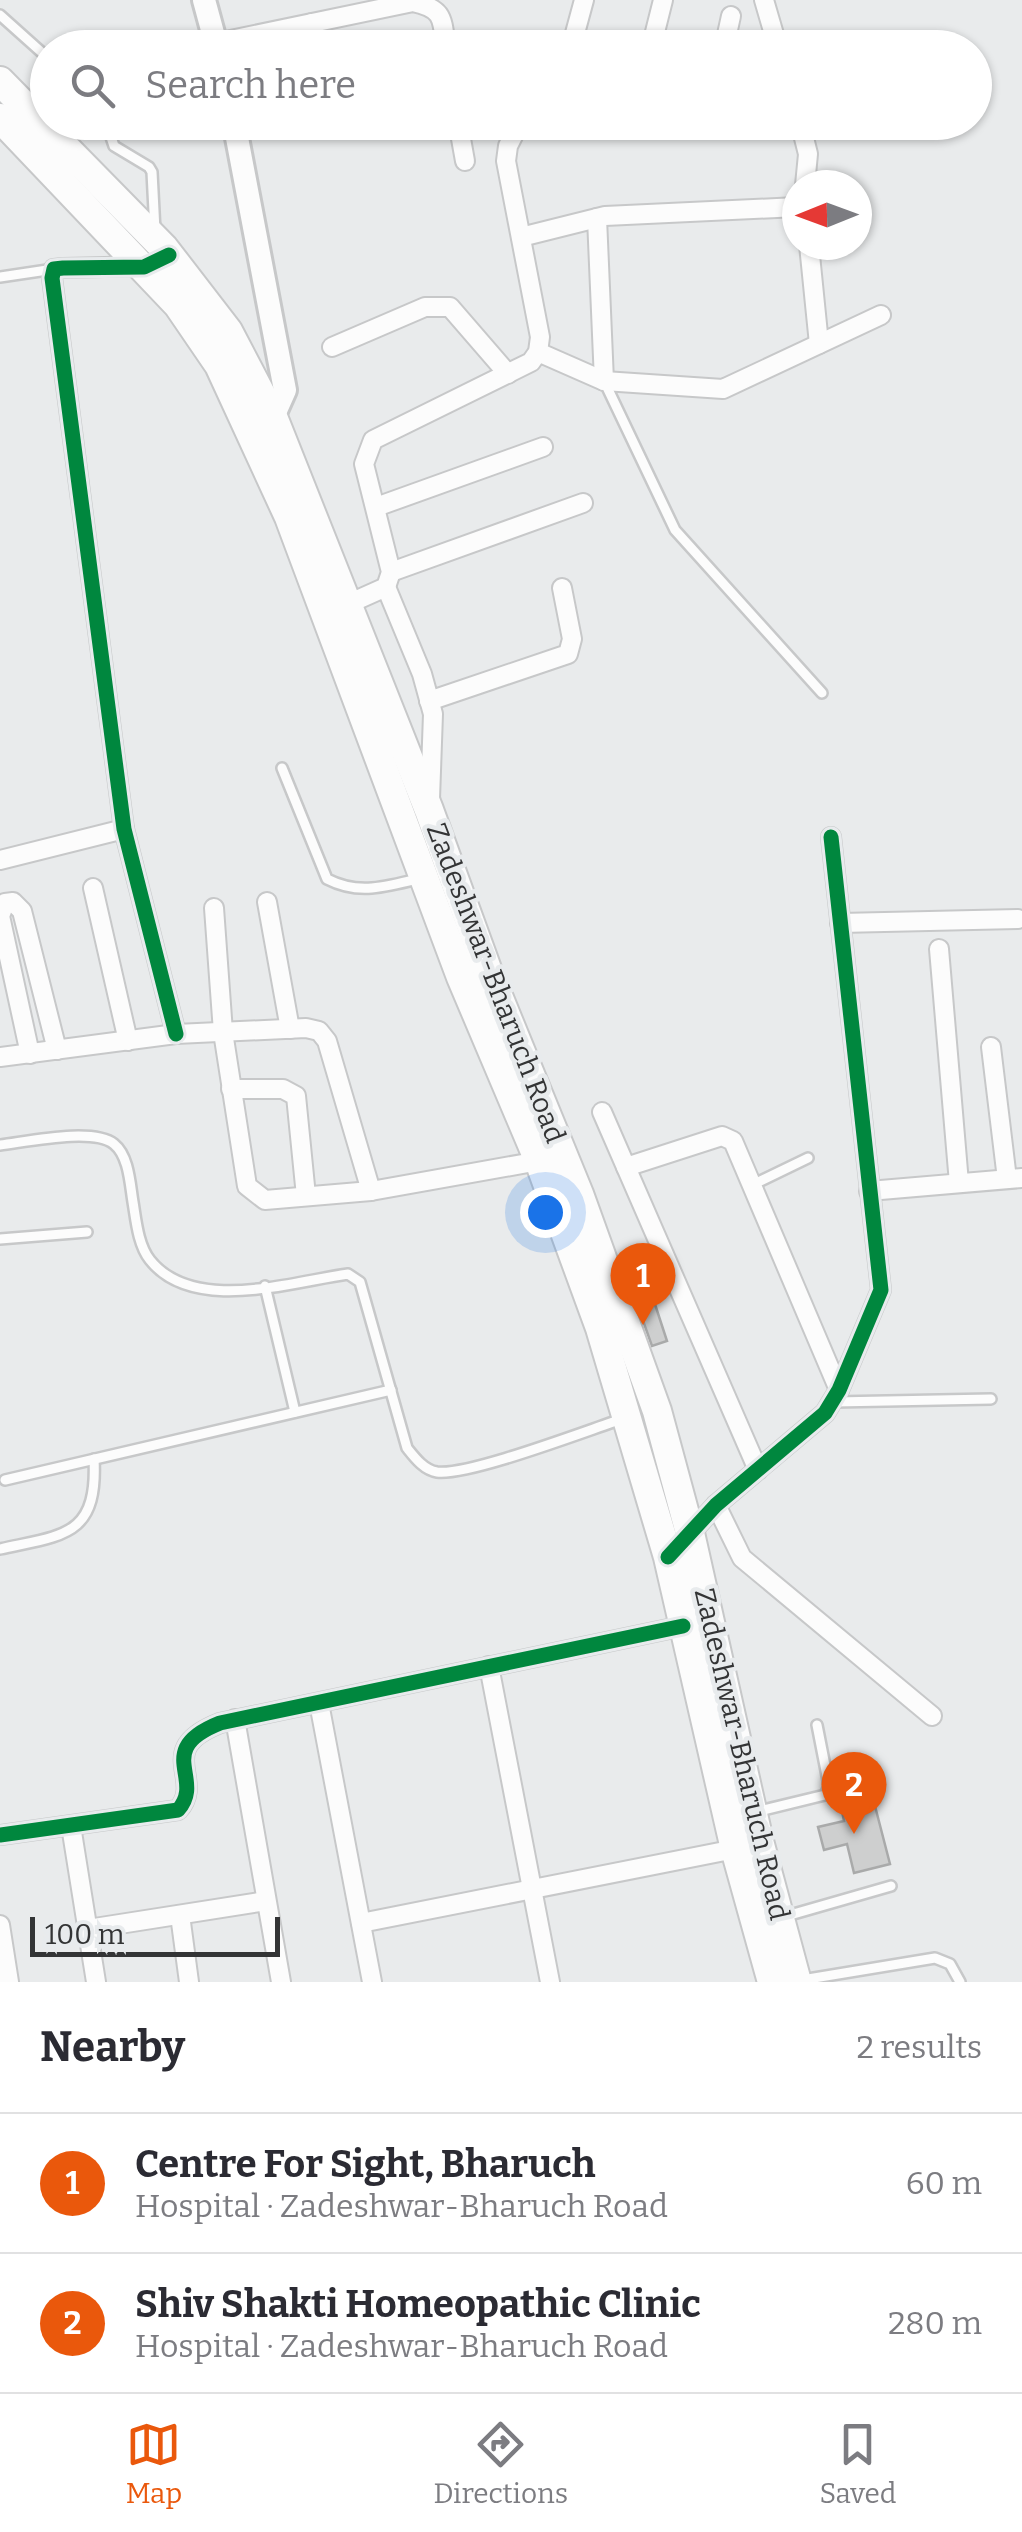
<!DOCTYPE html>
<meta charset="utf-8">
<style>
:root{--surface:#fff;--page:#f2f2f3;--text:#2b2b33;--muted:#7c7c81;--line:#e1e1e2;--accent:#ea580c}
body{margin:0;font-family:Bitter,serif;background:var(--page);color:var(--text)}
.compass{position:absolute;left:782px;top:170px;width:90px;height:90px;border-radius:50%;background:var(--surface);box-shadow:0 2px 8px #0004;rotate:269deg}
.scale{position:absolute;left:30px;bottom:25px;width:250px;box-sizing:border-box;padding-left:10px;border:5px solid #333435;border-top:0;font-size:28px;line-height:35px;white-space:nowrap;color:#333435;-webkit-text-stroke:8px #e8ebed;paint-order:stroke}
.you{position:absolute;left:545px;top:1212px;width:35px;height:35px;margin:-25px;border:8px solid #fff;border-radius:50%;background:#1a73e8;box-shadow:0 0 0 15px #1a73e833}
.badge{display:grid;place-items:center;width:65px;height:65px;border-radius:50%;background:var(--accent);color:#fff;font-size:32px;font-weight:700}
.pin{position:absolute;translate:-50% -82px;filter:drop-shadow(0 2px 5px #0008)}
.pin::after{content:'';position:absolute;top:52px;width:35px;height:30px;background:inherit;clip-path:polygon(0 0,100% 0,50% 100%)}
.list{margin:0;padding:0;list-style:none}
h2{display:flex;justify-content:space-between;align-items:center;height:130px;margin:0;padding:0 40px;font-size:42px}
h2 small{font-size:32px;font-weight:400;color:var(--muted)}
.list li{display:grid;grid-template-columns:65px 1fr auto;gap:30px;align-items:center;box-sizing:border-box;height:140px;padding:0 40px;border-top:2px solid var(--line)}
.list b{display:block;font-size:38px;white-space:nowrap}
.list p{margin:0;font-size:32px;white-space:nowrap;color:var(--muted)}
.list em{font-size:32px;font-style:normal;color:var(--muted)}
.icon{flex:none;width:55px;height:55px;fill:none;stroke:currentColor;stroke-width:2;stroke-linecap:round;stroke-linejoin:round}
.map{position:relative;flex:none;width:1022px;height:1982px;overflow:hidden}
.search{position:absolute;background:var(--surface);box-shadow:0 2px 8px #0004;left:30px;right:30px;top:30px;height:110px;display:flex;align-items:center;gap:25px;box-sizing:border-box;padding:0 35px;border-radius:55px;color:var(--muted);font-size:38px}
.sheet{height:410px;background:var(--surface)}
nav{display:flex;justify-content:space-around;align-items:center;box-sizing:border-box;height:140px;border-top:2px solid var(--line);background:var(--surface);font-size:28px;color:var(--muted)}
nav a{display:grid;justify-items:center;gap:5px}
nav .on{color:var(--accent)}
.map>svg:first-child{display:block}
</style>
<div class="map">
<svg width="1022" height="1982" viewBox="0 0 1022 1982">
<rect width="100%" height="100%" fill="#e9ebec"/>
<g fill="#cecfcf" stroke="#a9aaaa" stroke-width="2.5">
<polygon points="652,1295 667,1341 652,1346 636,1301"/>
<polygon points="868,1779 890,1864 854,1873 847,1844 824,1850 818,1827 844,1821 837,1787"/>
</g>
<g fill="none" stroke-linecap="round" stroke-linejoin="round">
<defs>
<g id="service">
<polyline points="0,15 48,58"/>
<polyline points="106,122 114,146 149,167 152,172 155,231"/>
<polyline points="0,277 54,269"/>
<polyline points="605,383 675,530 822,693"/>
<path d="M282,768l45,111c33,17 60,7 95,-1"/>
<path d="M0,1145c26,-3 93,-18 114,-1 15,12 16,40 19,58 3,18 5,43 17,58 43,54 140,22 198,14l12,8 47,166c8,10 17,22 30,24 32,4 151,-42 188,-54"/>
<polyline points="752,1185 808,1158"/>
<polyline points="0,1239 87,1232"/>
<polyline points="265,1286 295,1412"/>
<polyline points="834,1402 991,1399"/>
<polyline points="5,1480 391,1390"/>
<path d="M0,1549c63,-14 98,-12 94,-90"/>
<polyline points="755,1812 825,1795 829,1786 817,1725"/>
<polyline points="783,1917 891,1886"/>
<polyline points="802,1980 935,1958 950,1964 960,1982"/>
</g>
<g id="minor">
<polyline points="764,0 778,48"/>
<polyline points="312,23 316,48"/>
<path d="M216,43l197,-41c31,7 29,16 33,46"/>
<polyline points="571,48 584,0"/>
<polyline points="651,48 663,0"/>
<polyline points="724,48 731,16"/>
<polyline points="458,122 465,161"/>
<polyline points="642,122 690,127 704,122"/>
<polyline points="800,122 808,154 805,185"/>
<polyline points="597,218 604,381"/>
<polyline points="521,237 605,216 797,207"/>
<polyline points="809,245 819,344"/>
<polyline points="146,266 63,268 54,269 52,278 124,829 176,1034"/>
<polyline points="332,347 425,307 450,307 508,374"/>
<polyline points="538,352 604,381 723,389 881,315"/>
<polyline points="376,507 543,447"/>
<polyline points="391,572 583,503"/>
<polyline points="386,587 422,674 433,714 430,799"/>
<polyline points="348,604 386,587 391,572 364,464 373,440 531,362 538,352 540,337 506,161 508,146 520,122"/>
<polyline points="429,701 568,654 572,639 562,588"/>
<polyline points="0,860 124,829"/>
<polyline points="93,888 128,1041"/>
<polyline points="267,902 290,1029"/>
<polyline points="214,908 223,1032 247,1186 265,1200 371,1191 539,1161"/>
<polyline points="840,923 1018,919"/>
<polyline points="939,949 959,1183"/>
<polyline points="991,1047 1007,1179"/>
<polyline points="30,1054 0,916 5,903 13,902 22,911 57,1050"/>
<polyline points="0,1057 176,1034 306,1028 319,1031 327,1041 371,1191"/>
<polyline points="231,1089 283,1089 296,1096 306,1196"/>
<polyline points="602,1112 758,1470"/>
<polyline points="626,1167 722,1136 733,1141 839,1390"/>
<polyline points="869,1191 1022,1178"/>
<polyline points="716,1505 742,1558 932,1716"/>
<polyline points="685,1539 716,1505 825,1413 839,1390 881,1290 831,837"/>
<polyline points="489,1666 550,1982"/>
<polyline points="319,1703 372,1982"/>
<polyline points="235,1719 281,1982"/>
<polyline points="71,1826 96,1982"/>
<path d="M0,1835l178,-25c28,-31 -26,-60 42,-87l463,-97"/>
<polyline points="180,1915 189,1982"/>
<polyline points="361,1923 735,1849"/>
<polyline points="0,1925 9,1982"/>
<polyline points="88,1929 266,1901"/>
</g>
<g id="tertiary">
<polyline points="204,0 217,48"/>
<polyline points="234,122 285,390 273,417"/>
</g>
<g id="primary">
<polyline points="0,81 164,248 228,331 273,417 429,810 487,969 579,1194 657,1411 690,1533 759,1841 797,1982"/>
<polyline points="0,118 178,305 219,365 289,517 461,977 539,1161 600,1328 668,1557 735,1849 772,1982"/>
</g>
</defs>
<use href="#service" stroke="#c7c8c9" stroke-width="14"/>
<use href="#minor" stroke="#c7c8c9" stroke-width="22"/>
<use href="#tertiary" stroke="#c7c8c9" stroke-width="28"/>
<use href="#primary" stroke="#c7c8c9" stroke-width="32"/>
<use href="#service" stroke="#fcfcfc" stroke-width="9"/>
<use href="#minor" stroke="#fcfcfc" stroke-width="18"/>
<use href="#tertiary" stroke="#fcfcfc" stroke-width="22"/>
<use href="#primary" stroke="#fcfcfc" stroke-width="28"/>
<defs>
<g id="cycleway">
<polyline points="169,255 144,267 63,268 54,269 52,278 124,829 176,1034"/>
<polyline points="668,1557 716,1505 825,1413 839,1390 881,1290 831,837"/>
<path d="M0,1835l178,-25c28,-31 -26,-60 42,-87l463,-97"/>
</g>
</defs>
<use href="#cycleway" stroke="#e8ebed" stroke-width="21"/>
<use href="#cycleway" stroke="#00873e" stroke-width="15"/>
</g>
<g text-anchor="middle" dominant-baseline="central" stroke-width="9" stroke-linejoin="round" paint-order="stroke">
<g font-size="28" fill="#333435" stroke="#e8ebed">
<text transform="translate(496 983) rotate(69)">Zadeshwar-Bharuch Road</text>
<text transform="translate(742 1754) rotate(77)">Zadeshwar-Bharuch Road</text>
</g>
</g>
</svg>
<svg class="compass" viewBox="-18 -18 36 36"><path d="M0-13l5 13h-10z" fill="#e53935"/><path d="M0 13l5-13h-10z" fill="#7c7c81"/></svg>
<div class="scale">100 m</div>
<div class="you"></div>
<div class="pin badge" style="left:643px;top:1325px">1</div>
<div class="pin badge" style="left:854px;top:1834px">2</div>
<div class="search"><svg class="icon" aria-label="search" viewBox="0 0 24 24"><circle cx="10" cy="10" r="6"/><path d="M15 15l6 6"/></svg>Search here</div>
</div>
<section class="sheet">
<h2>Nearby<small>2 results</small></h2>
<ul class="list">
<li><span class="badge">1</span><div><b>Centre For Sight, Bharuch</b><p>Hospital · Zadeshwar-Bharuch Road</p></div><em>60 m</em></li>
<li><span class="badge">2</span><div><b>Shiv Shakti Homeopathic Clinic</b><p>Hospital · Zadeshwar-Bharuch Road</p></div><em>280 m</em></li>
</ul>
</section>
<nav>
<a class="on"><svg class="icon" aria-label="map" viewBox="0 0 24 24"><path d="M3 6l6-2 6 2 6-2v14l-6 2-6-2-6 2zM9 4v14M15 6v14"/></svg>Map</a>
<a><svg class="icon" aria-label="directions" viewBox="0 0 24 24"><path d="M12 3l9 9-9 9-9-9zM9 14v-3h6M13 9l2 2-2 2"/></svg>Directions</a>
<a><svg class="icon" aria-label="saved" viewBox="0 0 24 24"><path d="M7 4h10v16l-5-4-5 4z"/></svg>Saved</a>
</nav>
